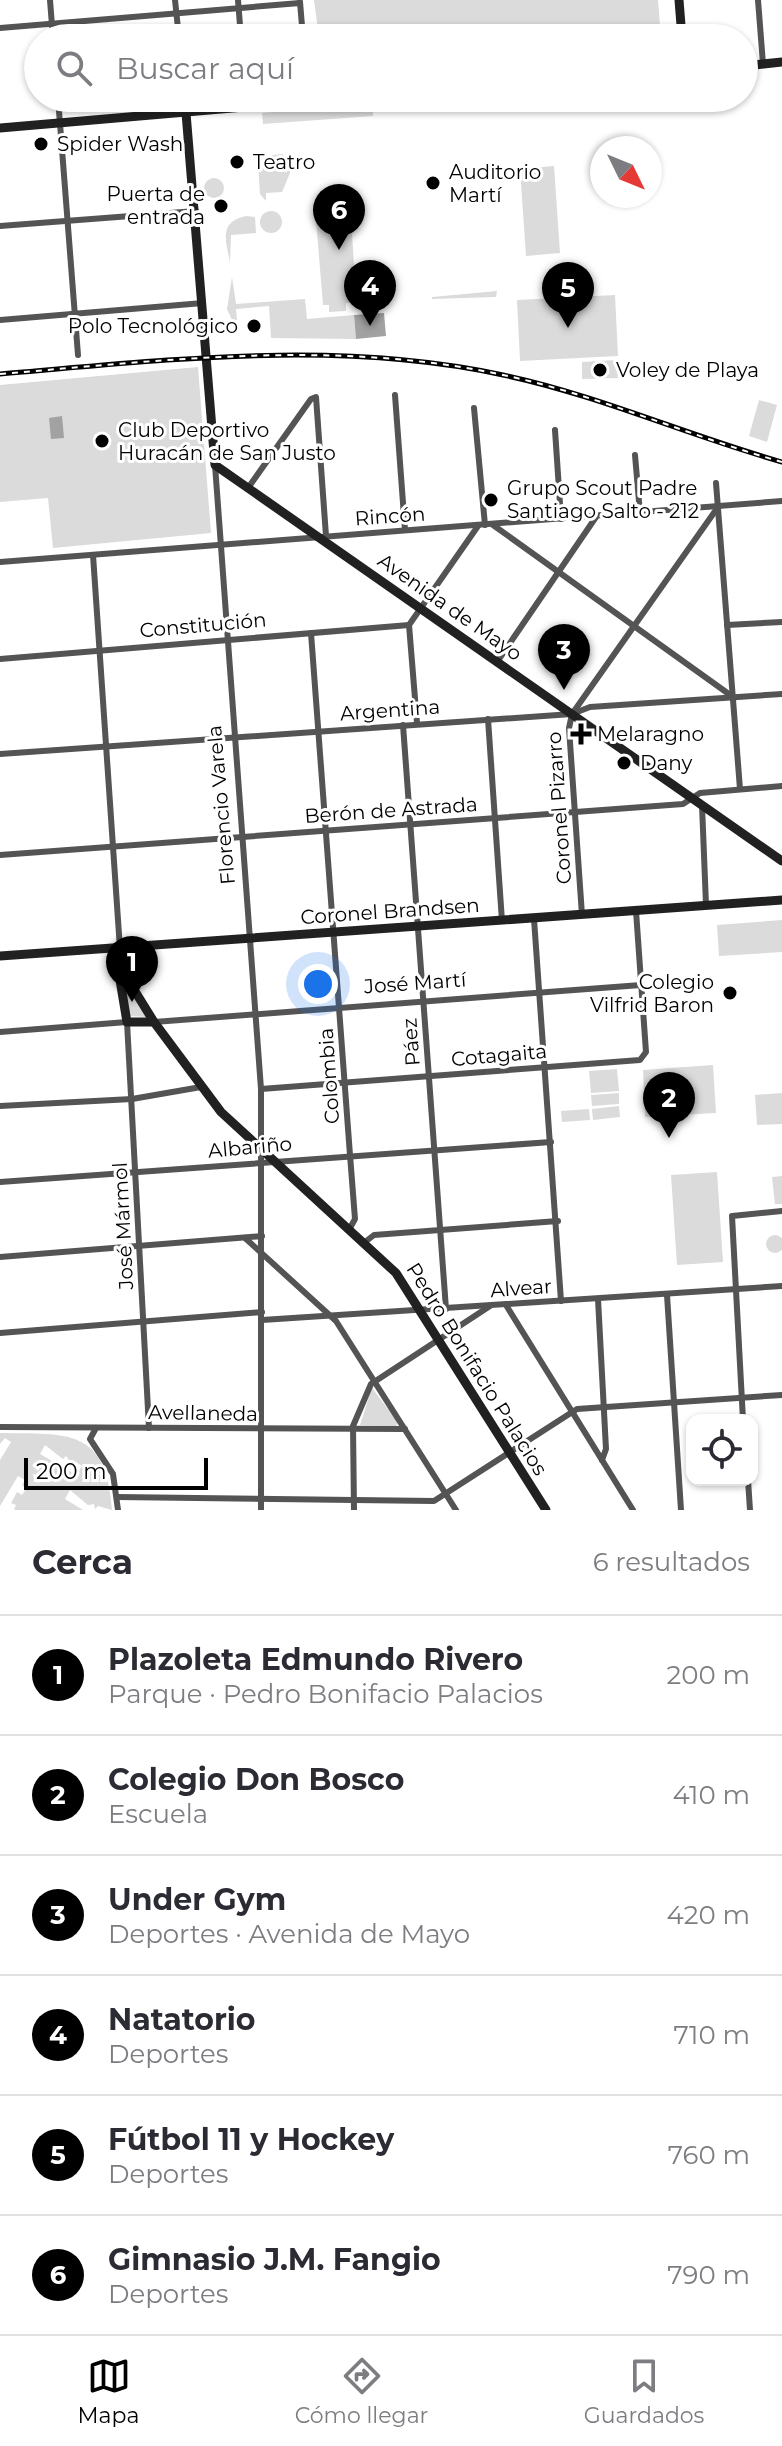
<!DOCTYPE html>
<html lang="es">
<meta charset="utf-8">
<style>
:root{--surface:#fff;--page:#f2f2f3;--text:#2b2b33;--muted:#7c7c81;--line:#e1e1e2;--accent:#000}
body{margin:0;font-family:Montserrat,sans-serif;background:var(--page);color:var(--text)}
.controls{position:absolute;right:24px;bottom:24px;display:grid;overflow:hidden;border-radius:16px;box-shadow:0 2px 6px #0004}
.controls button{width:72px;height:72px;display:grid;place-items:center;padding:0;border:0;border-bottom:2px solid var(--line);background:var(--surface);color:var(--text);font:40px sans-serif}
.compass{position:absolute;left:590px;top:136px;width:72px;height:72px;border-radius:50%;background:var(--surface);box-shadow:0 2px 6px #0004;rotate:133deg}
.scale{position:absolute;left:24px;bottom:20px;width:184px;box-sizing:border-box;padding-left:8px;border:4px solid #000;border-top:0;font-size:22px;line-height:28px;white-space:nowrap;color:#000;-webkit-text-stroke:6px #fff;paint-order:stroke}
.you{position:absolute;left:318px;top:984px;width:28px;height:28px;margin:-20px;border:6px solid #fff;border-radius:50%;background:#1a73e8;box-shadow:0 0 0 12px #1a73e833}
.badge{display:grid;place-items:center;width:52px;height:52px;border-radius:50%;background:var(--accent);color:#fff;font-size:26px;font-weight:700}
.pin{position:absolute;translate:-50% -66px;filter:drop-shadow(0 2px 4px #0008)}
.pin::after{content:'';position:absolute;top:42px;width:28px;height:24px;background:inherit;clip-path:polygon(0 0,100% 0,50% 100%)}
.list{margin:0;padding:0;list-style:none}
h2{display:flex;justify-content:space-between;align-items:center;height:104px;margin:0;padding:0 32px;font-size:34px}
h2 small{font-size:26px;font-weight:400;color:var(--muted)}
.list li{display:grid;grid-template-columns:52px 1fr auto;gap:24px;align-items:center;box-sizing:border-box;height:120px;padding:0 32px;border-top:2px solid var(--line)}
.list b{display:block;font-size:30px;white-space:nowrap}
.list p{margin:0;font-size:26px;white-space:nowrap;color:var(--muted)}
.list em{font-size:26px;font-style:normal;color:var(--muted)}
.icon{flex:none;width:44px;height:44px;fill:none;stroke:currentColor;stroke-width:2;stroke-linecap:round;stroke-linejoin:round}
.map{position:relative;flex:none;width:782px;height:1510px;overflow:hidden}
.search{position:absolute;background:var(--surface);box-shadow:0 2px 6px #0004;left:24px;right:24px;top:24px;height:88px;display:flex;align-items:center;gap:20px;box-sizing:border-box;padding:0 28px;border-radius:44px;color:var(--muted);font-size:30px}
.sheet{height:824px;background:var(--surface)}
nav{display:flex;justify-content:space-around;align-items:center;box-sizing:border-box;height:112px;border-top:2px solid var(--line);background:var(--surface);font-size:22px;color:var(--muted)}
nav a{display:grid;justify-items:center;gap:4px}
nav .on{color:var(--accent)}
.map>svg:first-child{display:block}
</style>
<div class="map">
<svg width="782" height="1510" viewBox="0 0 782 1510">
<rect width="100%" height="100%" fill="#fff"/>
<g fill="#dbdbdb" fill-rule="evenodd">
<polygon points="314,0 658,0 661,38 319,38"/>
<polygon points="373,103 373,116 263,124 262,113"/>
<polygon points="282,154 289,159 290,173 282,192 266,193 266,201 260,194 258,162 263,156"/>
<polygon points="554,166 560,253 526,256 520,169"/>
<circle cx="214" cy="188" r="10"/>
<polygon points="343,211 344,219 351,218 355,281 379,279 381,301 346,303 346,311 329,312 329,305 323,305 316,220 322,220 322,213"/>
<circle cx="271" cy="222" r="11"/>
<path d="M246,216l9,1 1,16 -25,2 -1,27c-4,-20 -12,-40 16,-46z"/>
<polygon points="232,277 236,304 305,299 307,319 354,315 356,339 271,338 269,306 236,309 237,320 232,320 227,309"/>
<polygon points="497,291 496,297 432,299 432,297"/>
<polygon points="615,295 618,356 520,361 517,300"/>
<polygon points="617,360 618,378 582,379 582,362"/>
<polygon points="198,367 211,533 53,548 48,498 0,502 0,385"/>
<polygon points="759,400 777,405 767,442 749,436"/>
<polygon points="782,920 782,952 719,956 717,925"/>
<polygon points="127,987 147,1017 129,1016 124,991"/>
<polygon points="713,1065 716,1113 645,1117 643,1070"/>
<polygon points="617,1069 619,1091 591,1093 589,1071"/>
<polygon points="619,1093 619,1104 592,1106 591,1095"/>
<polygon points="782,1093 782,1124 757,1125 755,1095"/>
<polygon points="619,1106 620,1117 593,1120 592,1109"/>
<polygon points="589,1109 590,1120 562,1122 561,1111"/>
<polygon points="717,1172 723,1262 677,1265 671,1175"/>
<polygon points="782,1176 782,1204 775,1204 772,1177"/>
<circle cx="775" cy="1244" r="9"/>
<polygon points="372,1388 398,1422 396,1426 360,1425"/>
<path d="M0,1433c69,1 106,-5 112,77l-14,-4 -3,3 -1,-5 -6,1 -18,-15 -5,9 18,11h-69l2,-5 -5,-2 6,-11 5,3 4,-6 -4,-4 3,-5 -7,-4 -18,30v-46l11,-18 -6,-4 -5,6zM45,1445l18,14 3,-3 5,7 2,-3 9,6 -6,9 -36,-21z"/>
</g>
<g fill="#a2a2a2">
<polygon points="384,313 386,336 356,339 354,315"/>
<polygon points="62,416 64,438 51,439 49,418"/>
</g>
<g fill="none" stroke-linecap="round" stroke-linejoin="round">
<g stroke="#545454" stroke-width="6">
<polyline points="50,0 53,38"/>
<polyline points="175,0 179,38"/>
<polyline points="238,0 241,38"/>
<polyline points="758,0 763,64"/>
<polyline points="300,2 303,38"/>
<polyline points="0,28 300,3"/>
<polyline points="58,98 78,355"/>
<polyline points="184,98 186,113"/>
<polyline points="0,226 196,211"/>
<polyline points="0,320 203,303"/>
<polyline points="395,395 405,530"/>
<polyline points="474,408 485,525"/>
<polyline points="555,430 561,519"/>
<polyline points="635,455 640,513"/>
<polyline points="215,465 261,1089 261,1510"/>
<polyline points="716,483 740,789"/>
<polyline points="248,488 311,399 316,397 326,536"/>
<polyline points="493,525 733,697"/>
<polyline points="93,555 120,949"/>
<polyline points="0,562 782,501"/>
<polyline points="727,625 782,622"/>
<polyline points="311,633 350,1155 355,1219 350,1228"/>
<polyline points="0,659 409,625"/>
<polyline points="497,662 596,517"/>
<polyline points="488,719 502,921"/>
<polyline points="417,723 409,625 478,526"/>
<polyline points="403,725 446,1309"/>
<polyline points="0,754 572,714 590,707 782,694"/>
<polyline points="702,805 706,905"/>
<polyline points="0,855 683,804 700,793 782,786"/>
<polyline points="582,915 569,728 572,714 718,507"/>
<polyline points="534,919 561,1301"/>
<polyline points="154,1022 641,985"/>
<polyline points="0,1032 127,1022 149,1428"/>
<polyline points="261,1089 640,1060 646,1052 636,911"/>
<polyline points="0,1106 132,1099 201,1087"/>
<polyline points="0,1182 551,1142"/>
<polyline points="245,1238 336,1321 456,1510"/>
<polyline points="365,1242 374,1235 558,1221"/>
<polyline points="0,1257 262,1236"/>
<polyline points="667,1295 681,1510"/>
<polyline points="598,1299 606,1449 602,1460"/>
<polyline points="506,1305 633,1510"/>
<polyline points="262,1320 782,1286"/>
<polyline points="0,1333 262,1312"/>
<polyline points="743,1420 732,1216 782,1211"/>
<polyline points="0,1427 405,1429"/>
<polyline points="96,1428 90,1439 113,1474 118,1510"/>
<polyline points="748,1480 750,1510"/>
<polyline points="117,1497 434,1501 577,1409 782,1395"/>
<polyline points="354,1510 353,1426 371,1384 490,1306"/>
</g>
<g stroke="#212121" stroke-width="9">
<polyline points="679,0 682,38"/>
<polyline points="744,66 782,62"/>
<polyline points="186,113 215,465 782,861"/>
<polyline points="0,128 348,98"/>
<polyline points="120,949 120,980 127,1022 154,1022"/>
<polyline points="0,956 782,900"/>
<polyline points="120,967 154,1022 221,1112 396,1273 546,1510"/>
</g>
<defs>
<path id="rail" d="M0,374c168,-14 337,-35 503,1 95,20 186,61 279,87"/>
</defs>
<use href="#rail" stroke="#000" stroke-width="5"/>
<use href="#rail" stroke="#fff" stroke-width="2" stroke-dasharray="6" stroke-linecap="butt"/>
</g>
<g fill="#000" stroke="#fff" stroke-width="3">
<circle cx="41" cy="144" r="8"/>
<circle cx="237" cy="162" r="8"/>
<circle cx="433" cy="183" r="8"/>
<circle cx="221" cy="206" r="8"/>
<circle cx="254" cy="326" r="8"/>
<circle cx="600" cy="370" r="8"/>
<circle cx="102" cy="441" r="8"/>
<circle cx="491" cy="500" r="8"/>
<path d="M577 722h8v8h8v8h-8v8h-8v-8h-8v-8h8z"/>
<circle cx="624" cy="763" r="8"/>
<circle cx="730" cy="993" r="8"/>
</g>
<g text-anchor="middle" dominant-baseline="central" stroke-width="6" stroke-linejoin="round" paint-order="stroke">
<g font-size="20" fill="#000" stroke="#fff" text-anchor="start">
<text x="57" y="144">Spider Wash</text>
<text x="253" y="162">Teatro</text>
<text x="449" y="172">Auditorio<tspan x="449" dy="23">Martí</tspan></text>
<text x="205" y="194" text-anchor="end">Puerta de<tspan x="205" dy="23">entrada</tspan></text>
<text x="238" y="326" text-anchor="end">Polo Tecnológico</text>
<text x="616" y="370">Voley de Playa</text>
<text x="118" y="430">Club Deportivo<tspan x="118" dy="23">Huracán de San Justo</tspan></text>
<text x="507" y="488">Grupo Scout Padre<tspan x="507" dy="23">Santiago Salto - 212</tspan></text>
<text x="597" y="734">Melaragno</text>
<text x="640" y="763">Dany</text>
<text x="714" y="982" text-anchor="end">Colegio<tspan x="714" dy="23">Vilfrid Baron</tspan></text>
</g>
<g font-size="20" fill="#000" stroke="#fff">
<text transform="translate(390 516) rotate(-4)">Rincón</text>
<text transform="translate(450 607) rotate(35)">Avenida de Mayo</text>
<text transform="translate(203 625) rotate(-5)">Constitución</text>
<text transform="translate(390 710) rotate(-4)">Argentina</text>
<text transform="translate(221 805) rotate(-95)">Florencio Varela</text>
<text transform="translate(559 808) rotate(-94)">Coronel Pizarro</text>
<text transform="translate(391 810) rotate(-4)">Berón de Astrada</text>
<text transform="translate(390 911) rotate(-4)">Coronel Brandsen</text>
<text transform="translate(415 983) rotate(-4)">José Martí</text>
<text transform="translate(411 1042) rotate(-94)">Páez</text>
<text transform="translate(499 1055) rotate(-5)">Cotagaita</text>
<text transform="translate(329 1076) rotate(-94)">Colombia</text>
<text transform="translate(250 1147) rotate(-5)">Albariño</text>
<text transform="translate(123 1226) rotate(-93)">José Mármol</text>
<text transform="translate(521 1288) rotate(-4)">Alvear</text>
<text transform="translate(477 1369) rotate(58)">Pedro Bonifacio Palacios</text>
<text transform="translate(203 1413) rotate(1)">Avellaneda</text>
</g>
</g>
</svg>
<div class="controls">
<button><svg class="icon" aria-label="locate" viewBox="0 0 24 24"><circle cx="12" cy="12" r="6"/><path d="M12 2v4M12 18v4M2 12h4M18 12h4"/></svg></button>
</div>
<svg class="compass" viewBox="-18 -18 36 36"><path d="M0-13l5 13h-10z" fill="#e53935"/><path d="M0 13l5-13h-10z" fill="#7c7c81"/></svg>
<div class="scale">200 m</div>
<div class="you"></div>
<div class="pin badge" style="left:132px;top:1002px">1</div>
<div class="pin badge" style="left:669px;top:1138px">2</div>
<div class="pin badge" style="left:564px;top:690px">3</div>
<div class="pin badge" style="left:370px;top:326px">4</div>
<div class="pin badge" style="left:568px;top:328px">5</div>
<div class="pin badge" style="left:339px;top:250px">6</div>
<div class="search"><svg class="icon" aria-label="search" viewBox="0 0 24 24"><circle cx="10" cy="10" r="6"/><path d="M15 15l6 6"/></svg>Buscar aquí</div>
</div>
<section class="sheet">
<h2>Cerca<small>6 resultados</small></h2>
<ul class="list">
<li><span class="badge">1</span><div><b>Plazoleta Edmundo Rivero</b><p>Parque · Pedro Bonifacio Palacios</p></div><em>200 m</em></li>
<li><span class="badge">2</span><div><b>Colegio Don Bosco</b><p>Escuela</p></div><em>410 m</em></li>
<li><span class="badge">3</span><div><b>Under Gym</b><p>Deportes · Avenida de Mayo</p></div><em>420 m</em></li>
<li><span class="badge">4</span><div><b>Natatorio</b><p>Deportes</p></div><em>710 m</em></li>
<li><span class="badge">5</span><div><b>Fútbol 11 y Hockey</b><p>Deportes</p></div><em>760 m</em></li>
<li><span class="badge">6</span><div><b>Gimnasio J.M. Fangio</b><p>Deportes</p></div><em>790 m</em></li>
</ul>
</section>
<nav>
<a class="on"><svg class="icon" aria-label="map" viewBox="0 0 24 24"><path d="M3 6l6-2 6 2 6-2v14l-6 2-6-2-6 2zM9 4v14M15 6v14"/></svg>Mapa</a>
<a><svg class="icon" aria-label="directions" viewBox="0 0 24 24"><path d="M12 3l9 9-9 9-9-9zM9 14v-3h6M13 9l2 2-2 2"/></svg>Cómo llegar</a>
<a><svg class="icon" aria-label="saved" viewBox="0 0 24 24"><path d="M7 4h10v16l-5-4-5 4z"/></svg>Guardados</a>
</nav>
